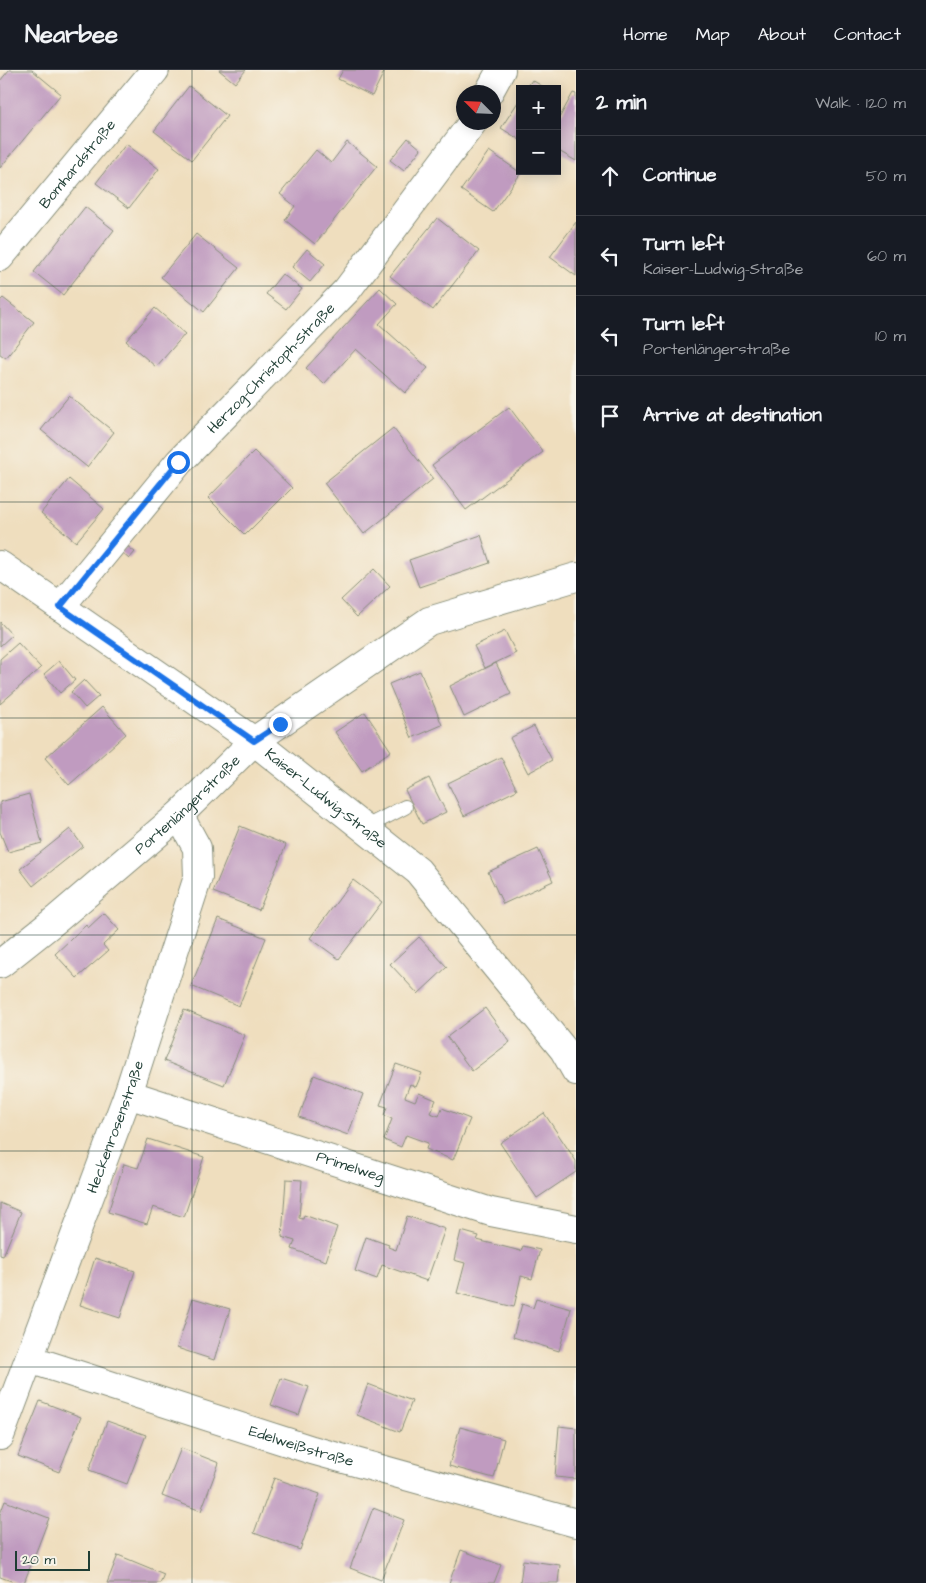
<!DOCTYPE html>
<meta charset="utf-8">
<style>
:root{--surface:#171b24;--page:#242831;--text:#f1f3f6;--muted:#9ea1a6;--line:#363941}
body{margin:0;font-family:"Architects Daughter",sans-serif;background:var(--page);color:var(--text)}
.controls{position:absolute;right:15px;top:15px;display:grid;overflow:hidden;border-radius:0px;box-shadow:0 2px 12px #0003}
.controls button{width:45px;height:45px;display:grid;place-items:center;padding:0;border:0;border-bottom:1px solid var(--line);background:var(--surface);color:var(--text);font:25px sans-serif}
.compass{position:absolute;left:456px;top:15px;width:45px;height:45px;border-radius:50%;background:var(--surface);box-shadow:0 2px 12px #0003;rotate:294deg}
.scale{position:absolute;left:15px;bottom:12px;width:75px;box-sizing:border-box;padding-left:5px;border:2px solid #1f3d34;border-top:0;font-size:14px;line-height:18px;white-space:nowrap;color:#1f3d34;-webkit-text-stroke:4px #f7f3e8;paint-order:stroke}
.stop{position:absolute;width:15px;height:15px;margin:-11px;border:4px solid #1a73e8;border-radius:50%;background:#fff}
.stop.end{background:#1a73e8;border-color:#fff;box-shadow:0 1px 5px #0008}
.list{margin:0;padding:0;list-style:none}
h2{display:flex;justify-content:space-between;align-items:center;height:65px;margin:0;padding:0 20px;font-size:21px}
h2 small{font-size:16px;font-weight:400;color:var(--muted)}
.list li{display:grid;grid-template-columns:32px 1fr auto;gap:15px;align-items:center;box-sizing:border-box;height:80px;padding:0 20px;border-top:1px solid var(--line)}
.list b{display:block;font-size:19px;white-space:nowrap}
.list p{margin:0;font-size:16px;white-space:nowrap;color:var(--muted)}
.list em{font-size:16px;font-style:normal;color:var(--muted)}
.icon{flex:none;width:28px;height:28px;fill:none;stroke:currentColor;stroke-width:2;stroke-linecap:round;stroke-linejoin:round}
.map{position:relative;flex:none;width:576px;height:1513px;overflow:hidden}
header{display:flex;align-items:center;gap:30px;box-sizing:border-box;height:70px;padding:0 25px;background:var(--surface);border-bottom:1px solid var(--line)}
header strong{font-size:24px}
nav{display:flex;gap:28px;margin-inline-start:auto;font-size:18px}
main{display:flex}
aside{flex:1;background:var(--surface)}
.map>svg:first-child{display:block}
</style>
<header>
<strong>Nearbee</strong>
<nav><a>Home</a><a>Map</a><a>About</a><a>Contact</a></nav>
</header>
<main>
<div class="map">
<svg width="576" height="1513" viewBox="0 0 576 1513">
<rect width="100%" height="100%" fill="#f7f3e8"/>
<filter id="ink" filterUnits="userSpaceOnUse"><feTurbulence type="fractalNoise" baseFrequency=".02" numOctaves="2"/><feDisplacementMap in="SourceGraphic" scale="10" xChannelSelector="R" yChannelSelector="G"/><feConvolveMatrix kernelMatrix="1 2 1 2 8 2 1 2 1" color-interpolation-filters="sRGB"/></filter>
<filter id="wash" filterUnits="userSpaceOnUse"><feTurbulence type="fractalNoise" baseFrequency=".0096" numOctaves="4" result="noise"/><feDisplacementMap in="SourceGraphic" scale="20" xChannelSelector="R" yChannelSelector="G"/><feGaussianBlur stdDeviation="1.12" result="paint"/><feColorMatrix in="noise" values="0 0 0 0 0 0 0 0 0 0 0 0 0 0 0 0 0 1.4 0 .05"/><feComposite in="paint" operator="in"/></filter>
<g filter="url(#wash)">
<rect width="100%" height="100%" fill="#efdebe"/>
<g id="blocks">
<g fill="#c09bc0">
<polygon points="9,0 32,0 61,24 0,98 0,11"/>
<polygon points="219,0 246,0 235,13"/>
<polygon points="343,0 385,0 372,26 338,9"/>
<polygon points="532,10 547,19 526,19"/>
<polygon points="189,16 227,46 192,90 154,61"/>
<polygon points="573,23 576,24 576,91 557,80 557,52"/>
<polygon points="520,29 520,70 501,58"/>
<polygon points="408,68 421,79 404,101 390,90"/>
<polygon points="347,72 377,96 315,174 285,150 295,136 280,124 316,80 331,93"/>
<polygon points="126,74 159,99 129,138 96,113"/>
<polygon points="489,81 521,103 493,142 461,120"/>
<polygon points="85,137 114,160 63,225 34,202"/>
<polygon points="437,148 479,181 433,240 390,206"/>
<polygon points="576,152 576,206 550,187"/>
<polygon points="196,164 239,198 204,242 161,207"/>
<polygon points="307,179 325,194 310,212 292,197"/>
<polygon points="282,204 302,219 286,239 266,224"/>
<polygon points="380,218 397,234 379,254 428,298 405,323 356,279 324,314 306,298"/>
<polygon points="3,228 34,252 6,288 0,284 0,231"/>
<polygon points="155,238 185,264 156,297 126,271"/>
<polygon points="69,326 114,362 87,397 41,360"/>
<polygon points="509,337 543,382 466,440 432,395"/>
<polygon points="393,358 433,409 364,464 324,413"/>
<polygon points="254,381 292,418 245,465 208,428"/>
<polygon points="69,409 104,439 76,472 41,443"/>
<polygon points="481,465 490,493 419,517 409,490"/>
<polygon points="127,476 135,482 129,489 121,482"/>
<polygon points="374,499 390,516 357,547 341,530"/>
<polygon points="0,552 12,565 0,576"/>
<polygon points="505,561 516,583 485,598 474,576"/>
<polygon points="18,573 41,598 0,634 0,589"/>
<polygon points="59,591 75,610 60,623 44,604"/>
<polygon points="496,593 511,624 464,647 450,616"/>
<polygon points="420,601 442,655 412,668 389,614"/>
<polygon points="84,610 99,626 85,638 71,622"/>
<polygon points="102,637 126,664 69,715 45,688"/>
<polygon points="365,642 391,681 362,701 335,662"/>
<polygon points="534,656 552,690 528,703 510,668"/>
<polygon points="501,687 517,720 464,746 448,713"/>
<polygon points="429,708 446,742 422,754 405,720"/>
<polygon points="29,724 42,773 8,782 0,762 0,732"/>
<polygon points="240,756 286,775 259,840 213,822"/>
<polygon points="70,759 83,776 33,816 20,799"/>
<polygon points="538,779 553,811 503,834 488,802"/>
<polygon points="353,810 382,832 339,889 310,868"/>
<polygon points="104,843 119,860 103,875 108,881 77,908 55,884 86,855 88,858"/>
<polygon points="218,849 266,868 239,936 191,916"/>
<polygon points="419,867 447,897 418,924 390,894"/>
<polygon points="485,938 510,972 472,1001 447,967"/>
<polygon points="184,940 245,965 224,1015 164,991"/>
<polygon points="396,994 422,1003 416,1017 410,1014 405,1027 415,1031 419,1023 436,1030 430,1043 439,1046 442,1038 470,1049 453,1090 426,1079 428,1073 406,1065 401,1077 384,1070 392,1049 384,1045 387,1037 380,1035"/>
<polygon points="314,1005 363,1024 348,1065 299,1047"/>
<polygon points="544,1043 576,1091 576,1102 537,1128 500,1073"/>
<polygon points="148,1069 204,1087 184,1147 153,1137 147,1154 108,1142 124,1094 138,1098"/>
<polygon points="286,1109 302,1110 299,1148 303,1149 304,1145 337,1157 326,1191 292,1179 295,1171 282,1167"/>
<polygon points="0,1133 21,1142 3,1186 0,1185"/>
<polygon points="407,1146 445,1159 427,1211 382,1195 377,1209 355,1201 366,1167 389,1175 388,1177 396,1180"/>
<polygon points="461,1161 479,1166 477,1170 521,1181 523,1176 540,1180 532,1209 521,1206 514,1237 457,1223 465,1193 454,1190"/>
<polygon points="95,1188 135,1201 120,1248 80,1235"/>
<polygon points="193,1228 230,1239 214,1290 177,1278"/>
<polygon points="536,1229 571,1239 559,1281 513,1267 522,1234 533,1238"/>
<polygon points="281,1308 309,1317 299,1345 271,1335"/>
<polygon points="368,1314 412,1331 400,1362 357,1345"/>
<polygon points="40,1331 81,1347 59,1402 18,1386"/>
<polygon points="107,1351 146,1365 127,1414 89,1400"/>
<polygon points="559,1356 576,1358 576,1409 555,1407"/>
<polygon points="460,1357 504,1369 494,1408 449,1396"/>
<polygon points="181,1378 219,1393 201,1441 162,1426"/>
<polygon points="274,1408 320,1424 300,1480 254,1463"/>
<polygon points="5,1431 49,1448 24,1513 17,1513 0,1507 0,1444"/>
<polygon points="373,1438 404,1450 381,1510 350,1498"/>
<polygon points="461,1480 501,1495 494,1513 449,1513"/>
<polygon points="118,1485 164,1504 160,1513 107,1513"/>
<polygon points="523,1490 560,1495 558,1513 520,1513"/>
</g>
</g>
</g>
<g filter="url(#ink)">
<use href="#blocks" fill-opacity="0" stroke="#878e79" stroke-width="1"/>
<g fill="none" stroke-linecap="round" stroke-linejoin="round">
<defs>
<polyline id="service" points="364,758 405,737"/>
<g id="minor">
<polyline points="489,22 501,0"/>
<path id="s1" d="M0,187l155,-187"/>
<path id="s2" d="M0,495l254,176 164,130 146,179 12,21"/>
<path id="s3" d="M60,537l119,-145 168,-172 126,-168"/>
<path id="s4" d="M0,894l58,-46 121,-103 75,-74 175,-120 147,-44"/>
<path id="s5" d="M128,1024l363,118 85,17"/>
<path id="s6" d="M29,1289l283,91 264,73"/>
<path id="s7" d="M0,1366l128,-342 70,-217 -1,-29 -18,-33"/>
</g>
</defs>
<use href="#service" stroke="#878e79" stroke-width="16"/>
<use href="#minor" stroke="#878e79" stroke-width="30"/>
<use href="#service" stroke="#fff" stroke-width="14"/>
<use href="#minor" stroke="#fff" stroke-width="28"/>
</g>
</g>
<g fill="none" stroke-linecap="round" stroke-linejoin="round" filter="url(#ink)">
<polyline stroke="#1a73e8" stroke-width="6" points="178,392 60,537 254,671 280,654"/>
</g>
<path fill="none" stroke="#1f3d34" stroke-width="1" stroke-opacity="0.55" d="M192,0v1513M384,0v1513M0,216h576M0,432h576M0,648h576M0,865h576M0,1081h576M0,1297h576"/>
<g text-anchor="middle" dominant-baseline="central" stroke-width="4" stroke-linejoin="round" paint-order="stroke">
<g font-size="15" fill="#1f3d34" stroke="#f7f3e8">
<text stroke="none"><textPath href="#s1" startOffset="121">Bomhardstraße</textPath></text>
<text stroke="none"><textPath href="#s3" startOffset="319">Herzog-Christoph-Straße</textPath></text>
<text stroke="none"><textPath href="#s2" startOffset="401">Kaiser-Ludwig-Straße</textPath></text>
<text stroke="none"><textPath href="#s4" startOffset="246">Portenlängerstraße</textPath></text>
<text stroke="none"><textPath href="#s7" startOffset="330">Heckenrosenstraße</textPath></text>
<text stroke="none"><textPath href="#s5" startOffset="234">Primelweg</textPath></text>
<text stroke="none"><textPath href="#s6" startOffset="286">Edelweißstraße</textPath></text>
</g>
</g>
</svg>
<div class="controls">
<button>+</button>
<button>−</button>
</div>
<svg class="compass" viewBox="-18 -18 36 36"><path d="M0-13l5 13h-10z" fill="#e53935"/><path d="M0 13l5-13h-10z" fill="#9ea1a6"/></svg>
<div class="scale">20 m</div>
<div class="stop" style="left:178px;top:392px"></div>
<div class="stop end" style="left:280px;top:654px"></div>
</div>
<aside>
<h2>2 min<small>Walk · 120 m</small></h2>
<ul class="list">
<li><svg class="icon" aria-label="ahead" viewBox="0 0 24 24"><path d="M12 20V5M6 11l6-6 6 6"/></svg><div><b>Continue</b></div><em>50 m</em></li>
<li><svg class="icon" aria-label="left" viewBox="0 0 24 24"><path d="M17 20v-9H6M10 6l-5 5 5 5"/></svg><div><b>Turn left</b><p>Kaiser-Ludwig-Straße</p></div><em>60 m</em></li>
<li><svg class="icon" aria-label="left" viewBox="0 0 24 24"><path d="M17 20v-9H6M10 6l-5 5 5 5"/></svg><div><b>Turn left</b><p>Portenlängerstraße</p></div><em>10 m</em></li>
<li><svg class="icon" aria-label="arrive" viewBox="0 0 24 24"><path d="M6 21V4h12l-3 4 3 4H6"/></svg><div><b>Arrive at destination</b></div></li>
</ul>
</aside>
</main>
